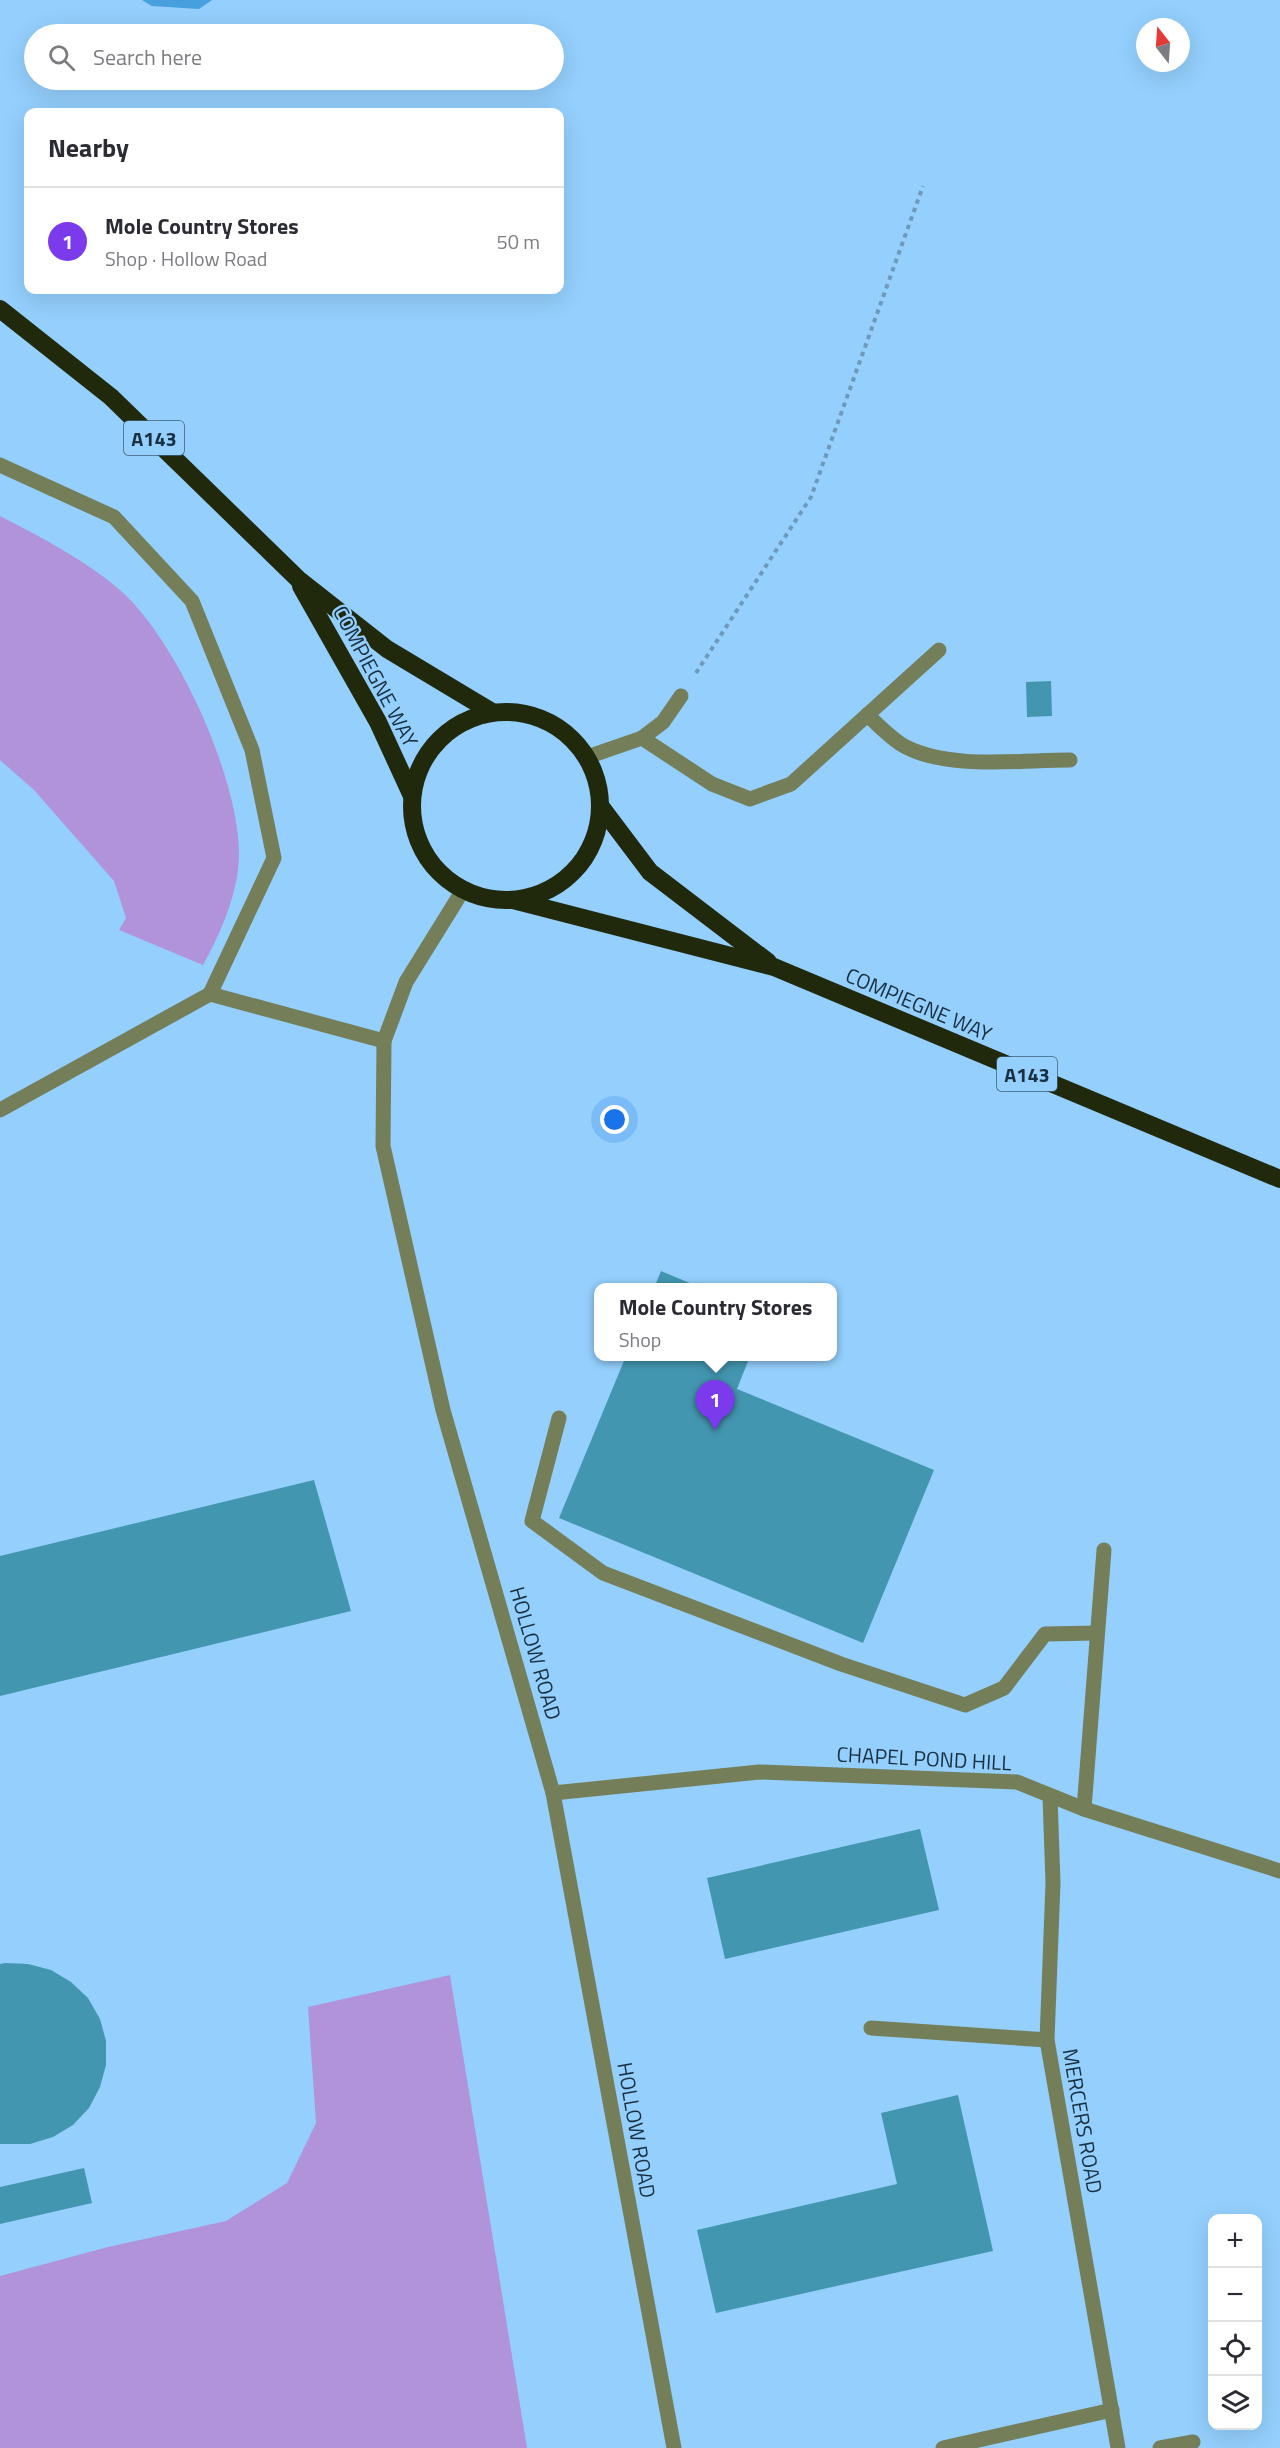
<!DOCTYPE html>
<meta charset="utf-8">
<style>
:root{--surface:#fff;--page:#f7f7f7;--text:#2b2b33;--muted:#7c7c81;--line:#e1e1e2;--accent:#7c3aed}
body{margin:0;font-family:"Titillium Web",sans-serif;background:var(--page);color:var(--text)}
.controls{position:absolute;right:18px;bottom:18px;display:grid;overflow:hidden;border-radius:12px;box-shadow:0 6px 24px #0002}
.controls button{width:54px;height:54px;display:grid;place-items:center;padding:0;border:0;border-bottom:2px solid var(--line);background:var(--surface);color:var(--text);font:30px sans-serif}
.compass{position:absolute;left:1136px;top:18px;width:54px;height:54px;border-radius:50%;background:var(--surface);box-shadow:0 6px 24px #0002;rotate:343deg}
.you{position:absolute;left:615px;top:1120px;width:21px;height:21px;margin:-15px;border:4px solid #fff;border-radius:50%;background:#1a73e8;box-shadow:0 0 0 9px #1a73e833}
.badge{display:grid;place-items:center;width:39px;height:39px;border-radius:50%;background:var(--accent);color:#fff;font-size:20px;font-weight:700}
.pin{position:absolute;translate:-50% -50px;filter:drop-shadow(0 2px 3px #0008)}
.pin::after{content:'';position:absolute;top:32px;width:21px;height:18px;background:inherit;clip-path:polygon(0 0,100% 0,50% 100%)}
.popup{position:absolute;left:594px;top:1283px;width:243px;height:78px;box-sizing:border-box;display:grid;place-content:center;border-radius:12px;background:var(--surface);filter:drop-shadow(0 2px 4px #0005);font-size:20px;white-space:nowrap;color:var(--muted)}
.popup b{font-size:22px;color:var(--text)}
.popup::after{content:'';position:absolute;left:50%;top:100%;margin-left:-12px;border:12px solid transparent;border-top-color:var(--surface)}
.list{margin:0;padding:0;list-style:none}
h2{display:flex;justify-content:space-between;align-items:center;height:78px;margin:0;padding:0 24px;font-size:26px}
h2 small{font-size:20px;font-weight:400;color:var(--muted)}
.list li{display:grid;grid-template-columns:39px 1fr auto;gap:18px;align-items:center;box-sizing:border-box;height:108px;padding:0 24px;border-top:2px solid var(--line)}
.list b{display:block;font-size:22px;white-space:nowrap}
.list p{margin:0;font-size:20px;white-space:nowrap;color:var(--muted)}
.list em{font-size:20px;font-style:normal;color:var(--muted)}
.icon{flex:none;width:33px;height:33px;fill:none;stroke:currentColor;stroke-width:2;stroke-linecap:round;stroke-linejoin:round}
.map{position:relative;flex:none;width:1280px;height:2448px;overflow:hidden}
.search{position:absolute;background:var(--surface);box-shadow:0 6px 24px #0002;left:24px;top:24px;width:540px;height:66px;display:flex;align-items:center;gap:15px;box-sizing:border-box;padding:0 21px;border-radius:33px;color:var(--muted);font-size:22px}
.panel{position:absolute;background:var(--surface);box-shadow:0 6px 24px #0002;left:24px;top:108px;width:540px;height:186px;border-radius:12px}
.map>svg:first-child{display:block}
</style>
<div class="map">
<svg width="1280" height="2448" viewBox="0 0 1280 2448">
<rect width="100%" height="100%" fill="#94cffd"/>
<g fill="#b093db">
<path d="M0,516c41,21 85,44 120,74 57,50 119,188 119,264 0,37 -18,79 -36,111l-84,-35 7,-12 -12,-37 -80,-91 -34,-30z"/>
<polygon points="450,1975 527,2448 0,2448 0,2276 108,2247 226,2221 287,2183 316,2123 308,2007"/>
</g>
<polygon fill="#489fdd" points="142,0 212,0 199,9 152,6"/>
<g fill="#4396b0">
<polygon points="1051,681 1052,716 1027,717 1026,682"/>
<polygon points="661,1271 699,1287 699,1288 654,1288"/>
<polygon points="626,1356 750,1356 737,1389 934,1470 863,1643 559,1518"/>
<polygon points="314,1480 351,1611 0,1696 0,1556"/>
<polygon points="920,1829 939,1910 725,1959 707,1878"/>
<polygon points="5,1963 28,1964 51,1970 71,1982 88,1998 100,2019 106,2041 106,2065 100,2087 89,2108 73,2125 53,2137 30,2144 0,2144 0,1964"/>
<polygon points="958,2095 993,2251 716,2313 697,2230 897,2184 881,2113"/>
<polygon points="84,2168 92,2203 0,2224 0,2187"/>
</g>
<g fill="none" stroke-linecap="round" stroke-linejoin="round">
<polyline stroke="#6b9abe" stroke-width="4" stroke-dasharray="4.5 4.5" stroke-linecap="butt" points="696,673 811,497 923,186"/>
<g stroke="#747f5a" stroke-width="15">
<polyline points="0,465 114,517 192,601 252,750 274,858 210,994"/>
<path d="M867,715c12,10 25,25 39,32 45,23 114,13 164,13"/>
<polyline points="642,738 663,722 681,696"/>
<polyline points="587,757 642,738 712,784 750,799 791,784 939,650"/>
<polyline points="463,890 406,982 384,1041 383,1146 443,1410 553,1793 674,2448"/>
<polyline points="0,1110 210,994 384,1041"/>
<polyline points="559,1418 532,1521 603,1573 841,1664 965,1705 1004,1688 1045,1634 1097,1633"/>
<polyline points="553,1793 759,1772 1017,1782 1084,1809 1280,1871"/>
<polyline points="1050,1797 1053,1883 1047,2040 1118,2448"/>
<polyline points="1084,1809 1104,1550"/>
<polyline points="871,2028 1047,2040"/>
<polyline points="943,2448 1112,2410"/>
<polyline points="1160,2448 1193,2442"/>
</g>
<g stroke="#21290c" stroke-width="18">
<polyline points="0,309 111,397 298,579 387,649 492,712"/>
<polyline points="301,586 378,722 412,796"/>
<circle cx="506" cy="806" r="94"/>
<polyline points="601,807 650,872 768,962"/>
<polyline points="513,900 774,967 1280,1179"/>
</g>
</g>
<g text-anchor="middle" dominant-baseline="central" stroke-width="4.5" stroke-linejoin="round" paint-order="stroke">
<g fill="#94cffd" stroke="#3d607a" stroke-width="1.5">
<rect x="124" y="421" width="60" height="34" rx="4.5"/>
<rect x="997" y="1057" width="60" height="34" rx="4.5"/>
</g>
<g font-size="20" font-weight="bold" fill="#183042">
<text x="154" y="438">A143</text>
<text x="1027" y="1074">A143</text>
</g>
<g font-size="21" fill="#183042" stroke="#94cffd">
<text transform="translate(376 676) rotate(62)">COMPIEGNE WAY</text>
<text transform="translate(919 1004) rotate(23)">COMPIEGNE WAY</text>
<text transform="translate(536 1653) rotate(74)">HOLLOW ROAD</text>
<text transform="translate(924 1758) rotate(3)">CHAPEL POND HILL</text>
<text transform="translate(1083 2121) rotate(80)">MERCERS ROAD</text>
<text transform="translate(637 2130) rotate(80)">HOLLOW ROAD</text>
</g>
</g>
</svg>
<div class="controls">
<button>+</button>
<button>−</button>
<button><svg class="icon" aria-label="locate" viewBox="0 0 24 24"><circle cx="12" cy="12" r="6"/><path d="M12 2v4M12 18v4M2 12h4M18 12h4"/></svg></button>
<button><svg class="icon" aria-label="layers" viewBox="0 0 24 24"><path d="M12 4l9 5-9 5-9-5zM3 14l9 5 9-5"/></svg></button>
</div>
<svg class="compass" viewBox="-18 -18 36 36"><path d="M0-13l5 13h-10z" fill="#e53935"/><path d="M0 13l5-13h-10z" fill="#7c7c81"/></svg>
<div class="you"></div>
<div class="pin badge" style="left:715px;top:1430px">1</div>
<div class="popup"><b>Mole Country Stores</b>Shop</div>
<div class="search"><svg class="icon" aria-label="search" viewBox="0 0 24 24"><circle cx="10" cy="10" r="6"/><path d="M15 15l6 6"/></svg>Search here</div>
<section class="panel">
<h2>Nearby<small></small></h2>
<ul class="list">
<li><span class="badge">1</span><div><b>Mole Country Stores</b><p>Shop · Hollow Road</p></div><em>50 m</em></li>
</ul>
</section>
</div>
